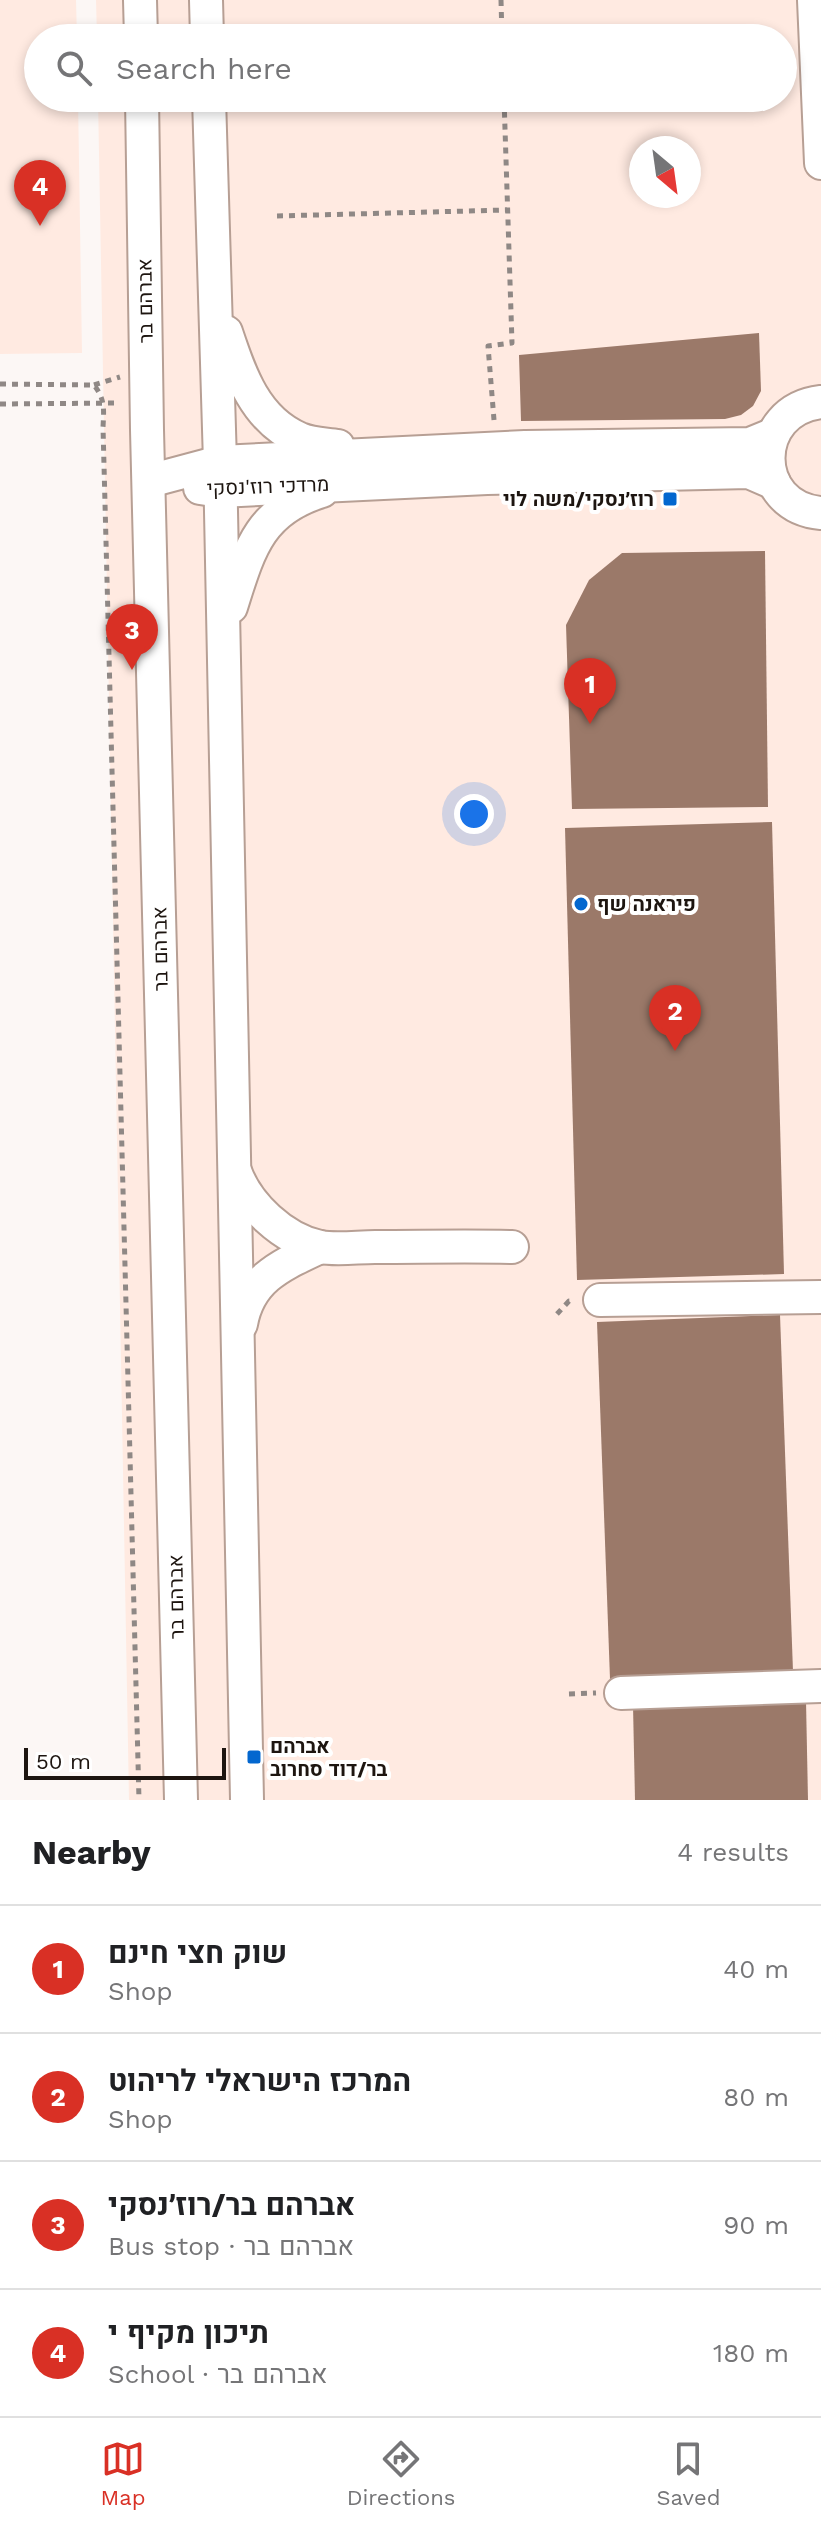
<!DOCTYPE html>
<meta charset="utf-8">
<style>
:root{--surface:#fff;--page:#f2f2f2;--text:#202124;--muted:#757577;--line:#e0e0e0;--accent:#d93025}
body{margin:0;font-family:"Work Sans",Heebo,sans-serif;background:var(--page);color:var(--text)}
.compass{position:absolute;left:629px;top:136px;width:72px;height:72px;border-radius:50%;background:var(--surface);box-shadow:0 4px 12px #0003;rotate:151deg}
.scale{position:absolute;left:24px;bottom:20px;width:202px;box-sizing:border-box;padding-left:8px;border:4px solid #1d1510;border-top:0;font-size:22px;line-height:28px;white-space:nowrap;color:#1d1510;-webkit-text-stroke:6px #fff;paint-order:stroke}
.you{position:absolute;left:474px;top:814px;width:28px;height:28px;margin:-20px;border:6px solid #fff;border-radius:50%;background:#1a73e8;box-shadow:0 0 0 12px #1a73e833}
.badge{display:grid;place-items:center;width:52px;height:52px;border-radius:50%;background:var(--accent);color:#fff;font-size:26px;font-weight:700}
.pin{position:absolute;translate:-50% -66px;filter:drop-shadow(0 2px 4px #0008)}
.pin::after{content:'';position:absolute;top:42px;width:28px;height:24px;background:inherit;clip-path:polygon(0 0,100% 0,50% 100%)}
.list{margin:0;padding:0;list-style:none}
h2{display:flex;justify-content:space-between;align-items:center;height:104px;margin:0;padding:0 32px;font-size:34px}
h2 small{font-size:26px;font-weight:400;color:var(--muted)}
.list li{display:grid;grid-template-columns:52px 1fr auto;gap:24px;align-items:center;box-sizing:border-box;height:128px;padding:0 32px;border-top:2px solid var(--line)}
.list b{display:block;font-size:30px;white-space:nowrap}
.list p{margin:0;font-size:26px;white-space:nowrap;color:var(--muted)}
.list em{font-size:26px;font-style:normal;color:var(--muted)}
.icon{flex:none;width:44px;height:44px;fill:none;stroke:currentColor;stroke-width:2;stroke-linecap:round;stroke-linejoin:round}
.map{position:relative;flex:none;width:821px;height:1800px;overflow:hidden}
.search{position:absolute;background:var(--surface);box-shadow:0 4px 12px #0003;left:24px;right:24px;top:24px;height:88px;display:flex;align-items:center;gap:20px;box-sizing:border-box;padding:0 28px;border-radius:44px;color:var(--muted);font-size:30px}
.sheet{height:616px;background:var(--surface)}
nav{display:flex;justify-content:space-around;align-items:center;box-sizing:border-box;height:112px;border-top:2px solid var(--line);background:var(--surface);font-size:22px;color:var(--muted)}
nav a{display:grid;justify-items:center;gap:4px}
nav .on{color:var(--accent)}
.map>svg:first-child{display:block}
</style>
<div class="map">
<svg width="821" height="1800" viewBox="0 0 821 1800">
<rect width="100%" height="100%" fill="#fcf7f5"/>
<g fill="#ffeae1" fill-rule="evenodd">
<polygon points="0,0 76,0 77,38 38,38 38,98 78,98 82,353 0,354"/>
<path d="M96,0h725v1800h-692l-31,-1702h685v-60h-686zM641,148h48v48h-48z"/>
</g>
<g fill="#9b7969">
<polygon points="759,333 761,391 753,406 741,415 725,419 521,421 519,355"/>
<polygon points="765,551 768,807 572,809 566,625 589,580 622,553"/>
<polygon points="772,822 784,1274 577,1280 565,828"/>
<polygon points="780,1315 793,1671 610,1679 597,1322"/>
<polygon points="806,1701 808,1800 635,1800 633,1705"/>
</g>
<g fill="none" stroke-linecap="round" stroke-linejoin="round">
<defs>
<g id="minor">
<polyline points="140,0 141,38"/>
<polyline points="206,0 207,38"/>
<polyline points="814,0 821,163"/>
<polyline points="142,98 147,430 181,1800"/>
<polyline points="209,98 220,462 247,1800"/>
<path d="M226,332c14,42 29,88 74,107 11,5 26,5 38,7"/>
<path d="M821,402c-70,8 -70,105 0,111"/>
<polyline points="149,481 220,462 525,447 750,444 772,435"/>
<polyline points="200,488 220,491 487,478 749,472 774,483"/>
<path d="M231,607c18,-57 28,-97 91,-116"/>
<path d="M235,1171c12,34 48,68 85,76 16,3 38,0 55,0 46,0 91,-1 137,0"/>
<polyline points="600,1300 821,1297"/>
<path d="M241,1324c8,-46 41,-59 79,-77"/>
<polyline points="621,1693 821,1686"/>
</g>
</defs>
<use href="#minor" stroke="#b79f94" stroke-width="36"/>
<g stroke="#8f8885" stroke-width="5" stroke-dasharray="6 6" stroke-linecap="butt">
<polyline points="501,0 502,38"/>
<polyline points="277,216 507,210"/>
<path d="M0,384l94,1c11,14 10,24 9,42l36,1373"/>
<polyline points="94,385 120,377"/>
<polyline points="0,404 119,403"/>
<polyline points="494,420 488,346 512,343 504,98"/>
<polyline points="557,1314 569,1301 575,1301"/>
<polyline points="569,1694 596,1693"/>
</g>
<use href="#minor" stroke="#fff" stroke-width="32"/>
</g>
<g fill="#0367cf" stroke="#fff" stroke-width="3">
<rect x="662" y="491" width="16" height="16" rx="4"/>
<circle cx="581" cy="904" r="8"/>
<rect x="246" y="1749" width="16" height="16" rx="4"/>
</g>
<g text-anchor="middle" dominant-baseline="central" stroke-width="8" stroke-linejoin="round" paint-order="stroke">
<g font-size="20" fill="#1d1510" stroke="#fff">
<text transform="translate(145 301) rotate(-91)">אברהם בר</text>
<text transform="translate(268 486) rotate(-2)">מרדכי רוז'נסקי</text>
<text transform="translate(160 949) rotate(-91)">אברהם בר</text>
<text transform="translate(176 1597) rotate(-91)">אברהם בר</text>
</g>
<g font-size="20" font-weight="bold" fill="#1d1510" stroke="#fff" text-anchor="start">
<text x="654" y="499" text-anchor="end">רוז׳נסקי/משה לוי</text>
<text x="597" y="904">פיראנה שף</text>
<text x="270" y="1746">אברהם<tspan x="270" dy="23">בר/דוד סחרוב</tspan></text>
</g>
</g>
</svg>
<svg class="compass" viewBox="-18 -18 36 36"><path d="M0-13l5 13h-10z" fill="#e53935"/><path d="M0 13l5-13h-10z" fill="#757577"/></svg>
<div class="scale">50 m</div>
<div class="you"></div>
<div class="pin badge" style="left:590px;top:724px">1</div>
<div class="pin badge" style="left:675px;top:1051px">2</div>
<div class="pin badge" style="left:132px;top:670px">3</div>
<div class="pin badge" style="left:40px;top:226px">4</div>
<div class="search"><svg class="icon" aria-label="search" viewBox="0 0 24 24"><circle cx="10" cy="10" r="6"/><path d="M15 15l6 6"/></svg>Search here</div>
</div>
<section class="sheet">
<h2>Nearby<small>4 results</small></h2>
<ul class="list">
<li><span class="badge">1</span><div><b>שוק חצי חינם</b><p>Shop</p></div><em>40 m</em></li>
<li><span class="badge">2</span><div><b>המרכז הישראלי לריהוט</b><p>Shop</p></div><em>80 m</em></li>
<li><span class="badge">3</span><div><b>אברהם בר/רוז׳נסקי</b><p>Bus stop · אברהם בר</p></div><em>90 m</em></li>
<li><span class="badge">4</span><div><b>תיכון מקיף י</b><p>School · אברהם בר</p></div><em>180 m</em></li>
</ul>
</section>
<nav>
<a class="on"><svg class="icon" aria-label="map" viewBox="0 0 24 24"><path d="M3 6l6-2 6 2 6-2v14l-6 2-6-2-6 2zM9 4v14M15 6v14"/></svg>Map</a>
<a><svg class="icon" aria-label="directions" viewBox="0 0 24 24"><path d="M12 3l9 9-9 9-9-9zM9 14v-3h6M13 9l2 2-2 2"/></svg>Directions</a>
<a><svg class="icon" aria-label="saved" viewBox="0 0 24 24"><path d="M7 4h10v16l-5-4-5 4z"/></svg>Saved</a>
</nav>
